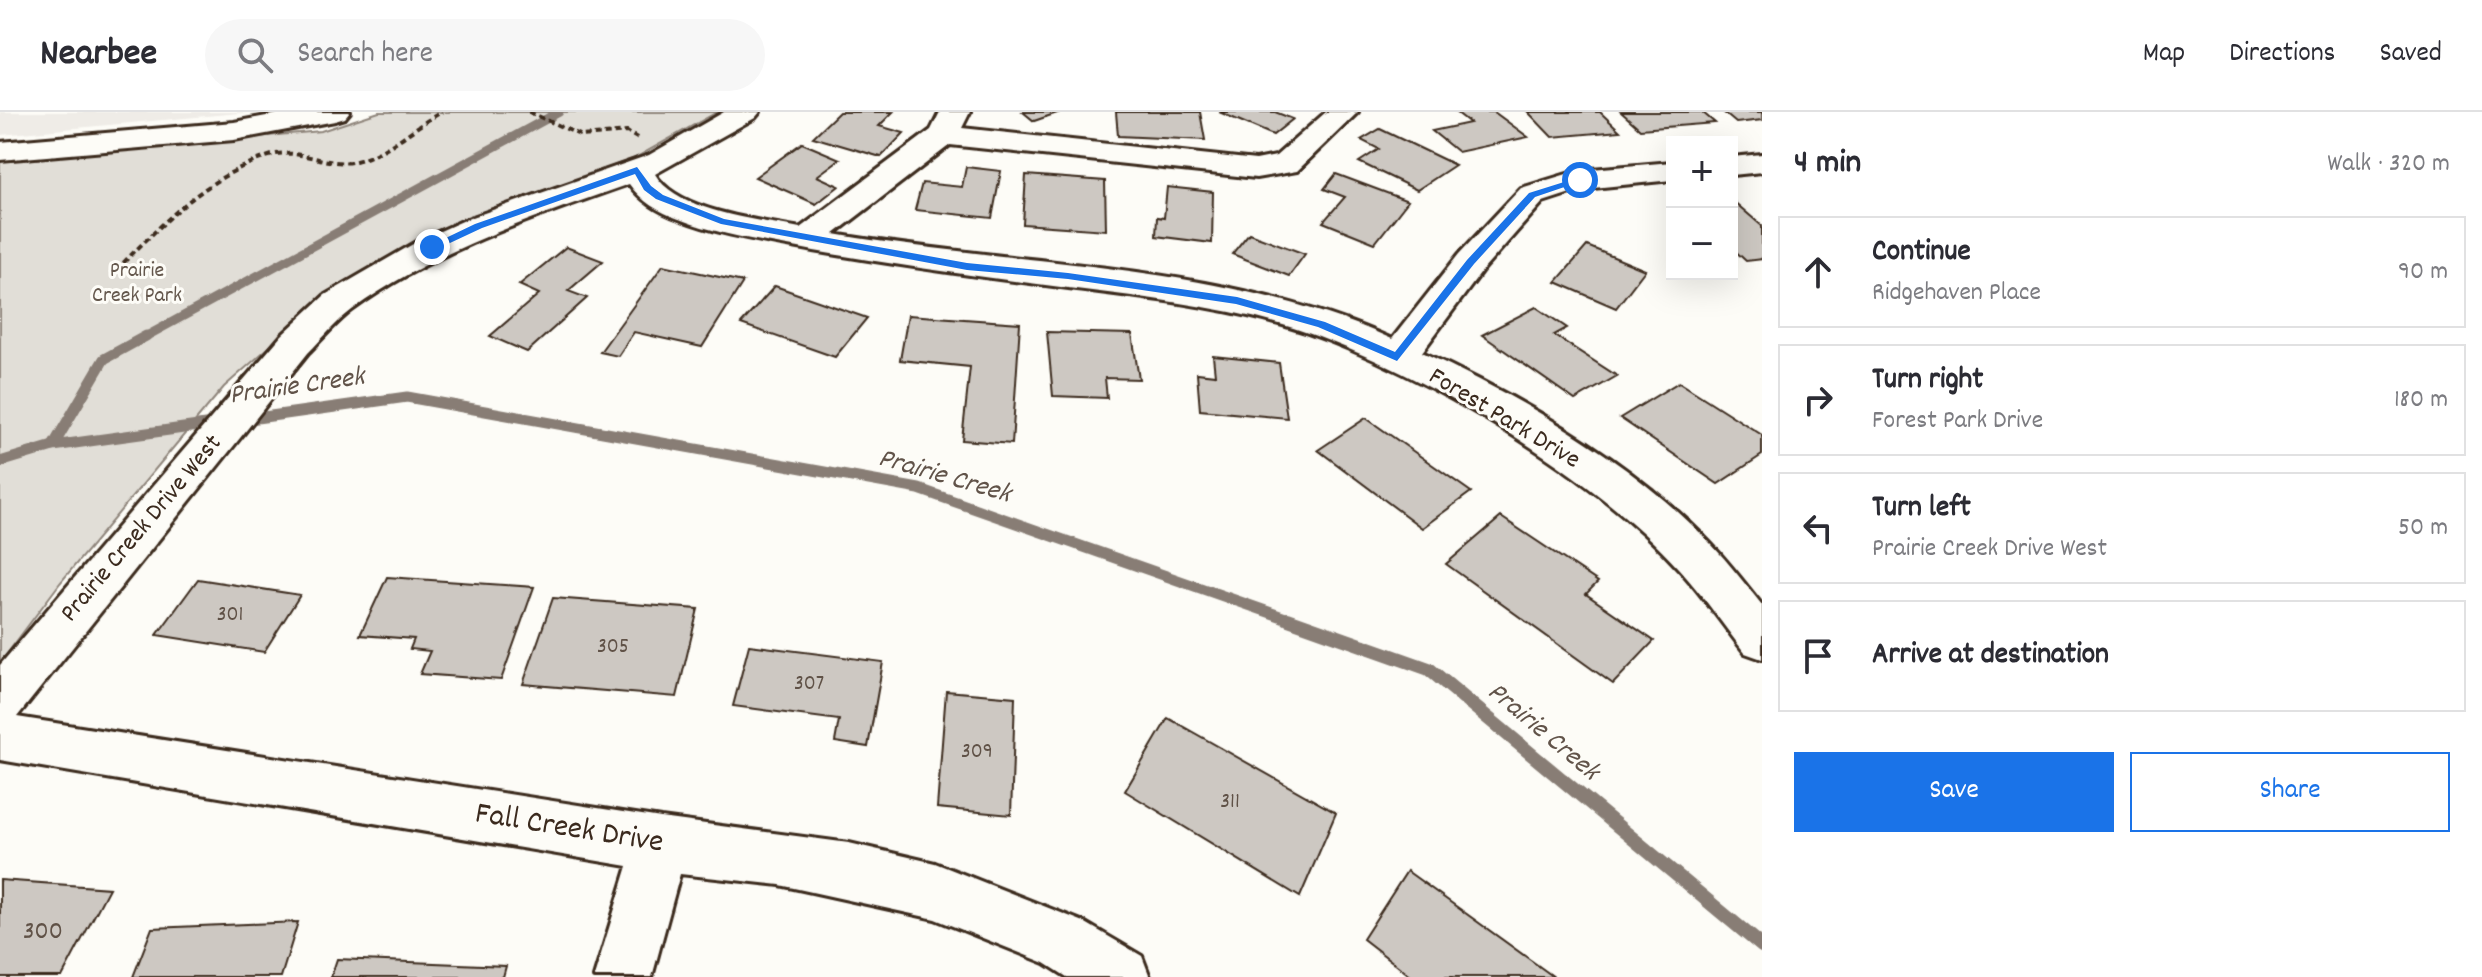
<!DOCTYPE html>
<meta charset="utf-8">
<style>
:root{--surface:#fff;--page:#f7f7f7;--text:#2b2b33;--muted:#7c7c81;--line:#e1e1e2;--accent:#1a73e8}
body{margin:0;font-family:Dekko,sans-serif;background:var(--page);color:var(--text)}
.controls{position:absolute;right:24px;top:24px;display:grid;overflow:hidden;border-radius:0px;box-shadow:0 8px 32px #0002}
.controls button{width:72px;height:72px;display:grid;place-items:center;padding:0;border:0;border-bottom:2px solid var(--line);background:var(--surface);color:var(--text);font:40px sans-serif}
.stop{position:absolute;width:24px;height:24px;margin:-18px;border:6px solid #1a73e8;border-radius:50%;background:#fff}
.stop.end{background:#1a73e8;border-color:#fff;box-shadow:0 2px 8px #0008}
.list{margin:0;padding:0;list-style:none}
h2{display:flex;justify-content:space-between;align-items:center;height:104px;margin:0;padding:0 32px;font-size:34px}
h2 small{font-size:26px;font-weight:400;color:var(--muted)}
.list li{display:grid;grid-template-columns:52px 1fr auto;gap:24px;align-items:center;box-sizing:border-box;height:112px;margin:0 16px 16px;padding:0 16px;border:2px solid var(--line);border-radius:0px}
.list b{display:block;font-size:30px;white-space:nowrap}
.list p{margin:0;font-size:26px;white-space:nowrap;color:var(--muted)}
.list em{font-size:26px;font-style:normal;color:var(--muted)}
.actions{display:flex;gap:16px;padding:24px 32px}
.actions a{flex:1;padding:18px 0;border:2px solid var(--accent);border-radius:0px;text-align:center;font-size:28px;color:var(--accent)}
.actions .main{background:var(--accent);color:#fff}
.icon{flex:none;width:44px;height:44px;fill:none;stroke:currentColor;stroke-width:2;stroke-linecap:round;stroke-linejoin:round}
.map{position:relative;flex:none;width:1762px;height:865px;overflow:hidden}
header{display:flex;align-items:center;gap:48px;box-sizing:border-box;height:112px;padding:0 40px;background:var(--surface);border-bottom:2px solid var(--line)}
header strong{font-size:38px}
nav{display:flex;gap:44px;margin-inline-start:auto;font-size:28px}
.search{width:560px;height:72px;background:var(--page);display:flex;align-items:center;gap:20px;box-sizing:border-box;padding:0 28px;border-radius:44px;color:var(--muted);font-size:30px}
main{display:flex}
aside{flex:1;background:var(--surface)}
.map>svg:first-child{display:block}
</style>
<header>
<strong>Nearbee</strong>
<div class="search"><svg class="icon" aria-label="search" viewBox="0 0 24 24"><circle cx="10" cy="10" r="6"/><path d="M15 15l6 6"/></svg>Search here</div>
<nav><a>Map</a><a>Directions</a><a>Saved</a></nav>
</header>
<main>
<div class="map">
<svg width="1762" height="865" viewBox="0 0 1762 865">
<rect width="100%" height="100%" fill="#fdfcf7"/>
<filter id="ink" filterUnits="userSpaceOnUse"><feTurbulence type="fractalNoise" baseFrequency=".0125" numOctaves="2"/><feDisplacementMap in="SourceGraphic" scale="16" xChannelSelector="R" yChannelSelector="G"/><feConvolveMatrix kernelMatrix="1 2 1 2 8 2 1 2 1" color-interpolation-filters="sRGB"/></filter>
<g filter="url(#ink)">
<polygon fill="#efece7" points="0,0 250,0 0,23"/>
<polygon fill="#e1ded7" stroke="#8e847a" stroke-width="2" points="379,0 717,0 633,47 460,108 395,142 310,199 224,275 60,471 0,551 0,49 321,19"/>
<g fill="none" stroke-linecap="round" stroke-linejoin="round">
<polyline stroke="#887d74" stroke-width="9" points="143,226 559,0"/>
<g stroke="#887d74" stroke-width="11">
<polyline points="242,308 407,285 919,377 1294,509"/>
<polyline points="53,334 104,247 146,224"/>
<polyline points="0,350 53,334 220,311"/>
</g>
<polyline stroke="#887d74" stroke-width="14" points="1288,507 1429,557 1762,834"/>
</g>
<g fill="#cdc8c2" stroke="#3b2a1e" stroke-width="2">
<polygon points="839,0 893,0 879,14 904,21 881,45 813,25"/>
<polygon points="1023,0 1060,0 1034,9"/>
<polygon points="1116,0 1200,0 1205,28 1118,24"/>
<polygon points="1219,0 1275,0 1293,7 1273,23"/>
<polygon points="1456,0 1494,0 1528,25 1458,40 1432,19 1470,11"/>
<polygon points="1528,0 1600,0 1620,19 1552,25"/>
<polygon points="1621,0 1702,0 1715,11 1640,17"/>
<polygon points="1723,0 1762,0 1762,8 1736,11"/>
<polygon points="1380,17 1455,53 1417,78 1359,50 1379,37 1361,28"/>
<polygon points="802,31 840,47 817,64 839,74 816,92 755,65"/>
<polygon points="966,55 1001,59 992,106 915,98 922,71 962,75"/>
<polygon points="1336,62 1408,89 1375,131 1323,110 1345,85 1324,77"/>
<polygon points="1026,63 1105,69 1106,118 1023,112"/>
<polygon points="1167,75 1213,80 1212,131 1156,124 1157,105 1164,106"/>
<polygon points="1733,89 1762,114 1762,147 1746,149 1732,136"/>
<polygon points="1249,121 1305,142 1289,164 1232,142"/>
<polygon points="1587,134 1645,158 1616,196 1556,170"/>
<polygon points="566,135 603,149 568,179 587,186 527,240 490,224 539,182 519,173"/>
<polygon points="663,153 743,170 702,235 634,220 618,244 600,240"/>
<polygon points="775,174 867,206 835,245 741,212"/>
<polygon points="1536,195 1567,216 1554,223 1617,264 1575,288 1482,223"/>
<polygon points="908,203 1020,211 1012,332 962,328 970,255 900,248"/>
<polygon points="1047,220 1132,222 1139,267 1105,266 1107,286 1053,284"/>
<polygon points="1213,244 1279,251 1287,306 1200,298 1197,261 1215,263"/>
<polygon points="1679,270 1762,323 1762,343 1718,372 1620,306"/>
<polygon points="1366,306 1471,380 1422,416 1318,338"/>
<polygon points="1501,405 1598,470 1586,482 1654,529 1613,572 1446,452"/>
<polygon points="387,465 534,475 501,568 420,562 430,539 410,537 414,527 360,523"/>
<polygon points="198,467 300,483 264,540 157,523"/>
<polygon points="553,486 698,497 677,585 523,572"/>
<polygon points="749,533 883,550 868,635 835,630 839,608 733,594"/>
<polygon points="946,579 1015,585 1011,703 937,696"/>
<polygon points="1168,606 1336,701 1300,785 1125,679"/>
<polygon points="1407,759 1554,865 1412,865 1363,827"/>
<polygon points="0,768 109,776 62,865 0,865"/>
<polygon points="298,810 281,865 133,865 152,816"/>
<polygon points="337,847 506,854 503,865 331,865"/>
</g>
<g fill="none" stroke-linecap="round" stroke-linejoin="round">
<defs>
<g id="minor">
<polygon points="288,0 350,0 345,6 335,9 234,28 0,48 0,30 234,10"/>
<path d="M724,0h36l-5,6 -100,56c22,38 105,46 145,54l131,-98 9,-18h30l-8,16 294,32 20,-4 50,-44h32l-61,59 -41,7 -306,-33 -116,89c185,32 384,27 558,105l67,-85 62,-66 59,-18 92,-8v18l-89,9 -40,13 -60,68 -61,82c102,47 211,110 289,192 18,19 34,40 51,61v54l-17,-6c-22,-28 -42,-58 -66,-84 -86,-96 -254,-195 -374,-237 -74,-25 -152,-33 -229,-43 -88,-11 -175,-23 -262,-38 -45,-9 -92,-15 -135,-32 -20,-7 -37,-17 -50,-35 -96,34 -193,65 -277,126 -16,12 -30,29 -44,43l-291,364 644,101 188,25 86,20 149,59 58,34 8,21h-83l-22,-14 -110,-44 -155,-34 -100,-11 -28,103h-58l34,-111 -628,-106v-95l282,-330 43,-40 95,-55 47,-21 182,-64z"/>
<polygon points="1762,42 1762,60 1732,63 1732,45"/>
</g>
</defs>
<use href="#minor" stroke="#3b2a1e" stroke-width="6"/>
<g stroke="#3b2a1e" stroke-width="4" stroke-dasharray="6 4" stroke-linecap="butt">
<polyline points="529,0 582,24 627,20 637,26"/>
<path d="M116,158c49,-48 88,-93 156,-115 24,-7 55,11 79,7 35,-6 61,-35 91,-50"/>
</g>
<use href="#minor" fill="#fdfcf7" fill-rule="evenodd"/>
</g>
</g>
<polygon fill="#1a73e8" points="637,55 651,74 663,83 724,107 967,151 1068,161 1237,185 1325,210 1395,240 1467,148 1529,81 1580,65 1585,68 1535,85 1474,152 1397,249 1318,215 1236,192 1068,167 967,158 721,112 656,87 644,78 635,62 482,116 435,138 427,135 475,112"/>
<g text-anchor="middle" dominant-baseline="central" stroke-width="6" stroke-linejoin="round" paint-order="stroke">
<g font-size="22" fill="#64574c" stroke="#fdfcf7">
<text x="137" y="159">Prairie<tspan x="137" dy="25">Creek Park</tspan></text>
</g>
<g font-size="22" fill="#605247">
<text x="230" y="503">301</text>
<text x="613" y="535">305</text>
<text x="809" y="572">307</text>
<text x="977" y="640">309</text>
<text x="1230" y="690">311</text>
</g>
<g font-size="26" fill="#3b2a1e" stroke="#fdfcf7">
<text transform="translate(1504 307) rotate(31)">Forest Park Drive</text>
<text transform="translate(142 417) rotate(-50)">Prairie Creek Drive West</text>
</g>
<g font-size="26" fill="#605247">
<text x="43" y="820">300</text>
</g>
<g font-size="28" font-style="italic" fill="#615349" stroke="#fdfcf7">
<text transform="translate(297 276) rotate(-8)">Prairie Creek</text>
<text transform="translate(944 366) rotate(16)">Prairie Creek</text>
<text transform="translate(1542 621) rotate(40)">Prairie Creek</text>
</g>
<g font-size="32" fill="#3b2a1e" stroke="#fdfcf7">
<text transform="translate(569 718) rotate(9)">Fall Creek Drive</text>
</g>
</g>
</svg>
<div class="controls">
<button>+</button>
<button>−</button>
</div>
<div class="stop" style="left:1580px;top:68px"></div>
<div class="stop end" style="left:432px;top:135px"></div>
</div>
<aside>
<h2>4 min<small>Walk · 320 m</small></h2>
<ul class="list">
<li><svg class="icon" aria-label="ahead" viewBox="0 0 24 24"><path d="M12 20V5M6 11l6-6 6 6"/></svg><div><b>Continue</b><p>Ridgehaven Place</p></div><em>90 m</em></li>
<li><svg class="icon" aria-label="right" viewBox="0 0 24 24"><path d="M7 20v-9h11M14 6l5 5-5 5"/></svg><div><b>Turn right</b><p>Forest Park Drive</p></div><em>180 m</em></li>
<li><svg class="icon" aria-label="left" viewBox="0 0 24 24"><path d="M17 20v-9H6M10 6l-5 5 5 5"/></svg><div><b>Turn left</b><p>Prairie Creek Drive West</p></div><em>50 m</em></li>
<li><svg class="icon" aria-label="arrive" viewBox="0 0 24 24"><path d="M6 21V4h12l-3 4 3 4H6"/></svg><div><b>Arrive at destination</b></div></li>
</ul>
<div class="actions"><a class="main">Save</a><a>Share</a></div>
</aside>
</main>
